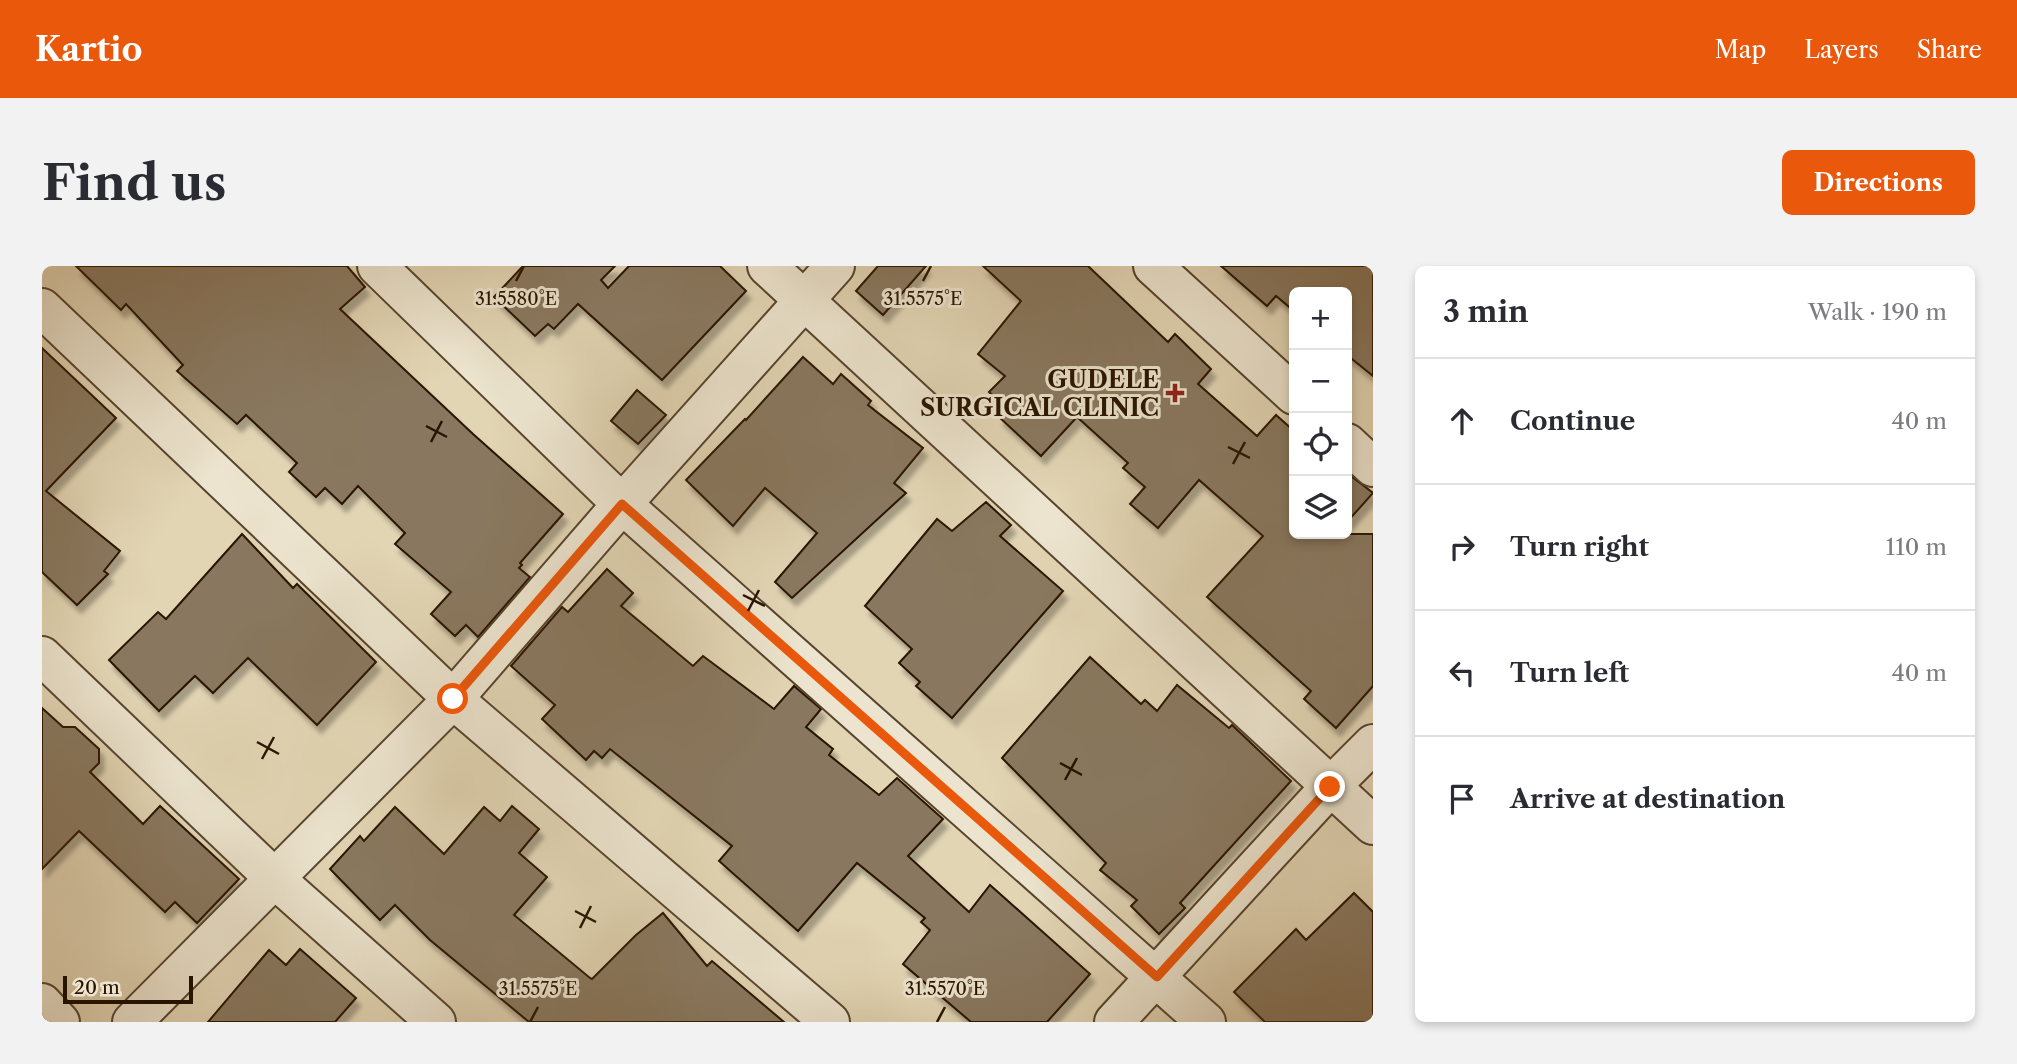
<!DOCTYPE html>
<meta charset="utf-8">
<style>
:root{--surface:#fff;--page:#f2f2f3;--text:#2b2b33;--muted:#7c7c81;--line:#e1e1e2;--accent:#ea580c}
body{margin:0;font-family:"Libre Caslon Text",serif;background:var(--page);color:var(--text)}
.controls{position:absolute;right:21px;top:21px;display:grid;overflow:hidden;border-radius:10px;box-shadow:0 4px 10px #0003}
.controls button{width:63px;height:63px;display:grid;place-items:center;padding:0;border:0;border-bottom:2px solid var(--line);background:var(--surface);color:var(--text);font:35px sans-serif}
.scale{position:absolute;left:21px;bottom:18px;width:130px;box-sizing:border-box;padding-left:7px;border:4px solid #291400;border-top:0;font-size:19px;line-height:24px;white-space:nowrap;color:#291400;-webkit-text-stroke:5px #ece4ce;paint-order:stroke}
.stop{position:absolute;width:21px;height:21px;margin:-16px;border:5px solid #ea580c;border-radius:50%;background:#fff}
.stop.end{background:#ea580c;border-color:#fff;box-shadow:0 2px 7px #0008}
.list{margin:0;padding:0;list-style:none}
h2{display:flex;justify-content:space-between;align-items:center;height:91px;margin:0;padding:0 28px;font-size:30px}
h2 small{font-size:23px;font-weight:400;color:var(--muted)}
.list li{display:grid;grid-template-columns:46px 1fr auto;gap:21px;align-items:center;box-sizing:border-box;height:126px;padding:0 28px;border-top:2px solid var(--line)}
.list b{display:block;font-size:26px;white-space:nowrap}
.list em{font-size:23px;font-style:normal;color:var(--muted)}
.icon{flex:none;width:38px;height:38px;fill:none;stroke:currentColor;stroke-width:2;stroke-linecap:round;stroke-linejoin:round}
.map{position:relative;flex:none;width:1331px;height:756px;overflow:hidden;border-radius:10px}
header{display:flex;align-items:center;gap:42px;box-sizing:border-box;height:98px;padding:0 35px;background:var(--accent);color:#fff}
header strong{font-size:33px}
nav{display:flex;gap:38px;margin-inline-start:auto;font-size:24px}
.intro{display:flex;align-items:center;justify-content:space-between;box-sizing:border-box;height:168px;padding:0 42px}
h1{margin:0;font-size:49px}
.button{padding:18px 32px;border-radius:10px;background:var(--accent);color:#fff;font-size:24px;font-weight:700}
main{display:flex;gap:42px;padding:0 42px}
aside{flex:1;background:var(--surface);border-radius:10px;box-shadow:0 4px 10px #0003}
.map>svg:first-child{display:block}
</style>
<header>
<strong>Kartio</strong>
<nav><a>Map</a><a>Layers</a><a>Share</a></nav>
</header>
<div class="intro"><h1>Find us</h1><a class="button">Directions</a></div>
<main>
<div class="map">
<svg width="1331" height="756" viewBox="0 0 1331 756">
<defs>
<filter id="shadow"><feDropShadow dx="4.5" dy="8" stdDeviation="2" flood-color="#0004"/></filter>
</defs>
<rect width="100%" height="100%" fill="#e2d5b4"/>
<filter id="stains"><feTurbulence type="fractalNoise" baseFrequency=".00286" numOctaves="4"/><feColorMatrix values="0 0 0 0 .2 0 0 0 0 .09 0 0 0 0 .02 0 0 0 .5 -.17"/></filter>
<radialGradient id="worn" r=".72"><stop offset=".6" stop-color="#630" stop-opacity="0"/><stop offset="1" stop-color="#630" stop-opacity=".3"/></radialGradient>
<g fill="#89785e" stroke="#291400" stroke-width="2" filter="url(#shadow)">
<polygon points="34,0 305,0 323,21 298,43 431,168 521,248 478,297 480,299 477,302 488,311 436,371 424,359 413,370 389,348 409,326 353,278 363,267 316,220 300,238 283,222 274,231 247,206 255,197 204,149 195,158 135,105 141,99 84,38 79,44"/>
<polygon points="481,0 573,0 559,14 566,22 587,0 678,0 704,25 620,114 536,38 512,63 506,58 493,70 452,31"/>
<polygon points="836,0 884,0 841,49 814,25"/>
<polygon points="941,0 1046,0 1126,76 1133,68 1169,103 1156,118 1215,170 1234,149 1252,165 1252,268 1331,268 1331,420 1294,462 1262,433 1269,425 1165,331 1221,270 1157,214 1116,262 1088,238 1103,221 1081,202 1086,197 1035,151 999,190 957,151 965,143 947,126 963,110 936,88 979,35"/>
<polygon points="1179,0 1331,0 1331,110 1305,89 1305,26 1252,26 1252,45 1234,30 1225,40"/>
<polygon points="0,82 74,152 4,225 78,285 62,305 66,308 35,339 0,306"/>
<polygon points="761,91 791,118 799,108 829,135 826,139 881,182 852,217 864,227 750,332 733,316 775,267 723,222 691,260 644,214 703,153 704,154"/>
<polygon points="595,124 624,149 596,178 569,155"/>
<polygon points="1305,207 1331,227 1305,256"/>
<polygon points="944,236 969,259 958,270 1021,325 910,452 874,420 878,416 857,397 870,383 823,340 895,253 910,265"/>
<polygon points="200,268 251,322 255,318 334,396 275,459 206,392 171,427 153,410 117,445 67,394 116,346 124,353"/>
<polygon points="565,303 591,327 579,340 651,400 661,390 732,443 752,420 779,443 764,461 791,483 787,489 837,529 855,512 901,553 866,590 927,646 948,619 1048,708 1005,756 929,756 861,698 888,664 879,656 883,652 815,597 756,665 677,595 690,580 568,483 560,492 552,485 544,494 500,453 513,439 469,400 520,341 526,346"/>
<polygon points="1048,391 1099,438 1103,434 1115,445 1135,419 1187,462 1190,459 1249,515 1138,637 1143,642 1117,668 1089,640 1095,634 1058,604 1064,597 960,492"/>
<polygon points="0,442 21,461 33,461 57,483 57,497 48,506 101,558 118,540 197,613 155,657 133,636 123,646 37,565 0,603"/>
<polygon points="470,540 497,563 477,587 505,611 472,649 548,712 550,713 594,669 621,647 665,700 670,695 742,756 487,756 388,674 353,639 338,654 288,603 318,570 322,575 353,541 402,588 442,541 458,555"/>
<polygon points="1312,627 1331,646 1331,756 1223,756 1192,726 1254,663 1264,674"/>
<polygon points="258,683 314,732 293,756 166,756 227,684 244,699"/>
</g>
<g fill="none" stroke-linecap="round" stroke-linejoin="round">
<defs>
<g id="street">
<polyline points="335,0 580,238 1164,756"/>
<polyline points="725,0 1331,559"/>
<polyline points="1111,0 1252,129"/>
<polyline points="0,42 411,433 788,756"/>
<polyline points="1305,177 1331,201"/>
<polyline points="0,390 232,612 394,756"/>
<polyline points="0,737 18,756"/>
<polyline points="90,756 411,433 580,238 793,0"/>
<polyline points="1072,756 1288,521 1331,478"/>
</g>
</defs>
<use href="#street" stroke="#57442d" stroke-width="42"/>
<use href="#street" stroke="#ece4ce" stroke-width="38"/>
</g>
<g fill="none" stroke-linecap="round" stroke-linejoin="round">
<polyline stroke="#ea580c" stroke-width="9" points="411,433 580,238 1115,711 1288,521"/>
</g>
<path fill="none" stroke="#291400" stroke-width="2.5" d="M474,15l8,-15M881,15l8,-15M384,160l21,11M389,176l11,-21M1186,181l22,11M1191,198l12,-22M701,329l22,11M706,345l11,-21M215,476l22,12M220,493l12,-22M1018,497l22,12M1023,514l12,-22M533,645l21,11M538,662l11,-22M488,756l8,-15M895,756l8,-15"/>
<path fill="#8f2418" stroke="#ece4ce" stroke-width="2.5" d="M1129.5 116.5h7v7h7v7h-7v7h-7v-7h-7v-7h7z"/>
<g text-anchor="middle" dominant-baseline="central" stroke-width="6" stroke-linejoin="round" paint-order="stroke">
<g font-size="24" font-weight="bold" fill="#291400" stroke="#ece4ce" text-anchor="end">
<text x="1117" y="113">GUDELE<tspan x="1117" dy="28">SURGICAL CLINIC</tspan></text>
</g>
</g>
<g font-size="18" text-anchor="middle" fill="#291400" stroke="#ece4ce" stroke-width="6" stroke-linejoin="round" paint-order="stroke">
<text x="474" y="39">31.5580°E</text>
<text x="881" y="39">31.5575°E</text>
<text x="496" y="729">31.5575°E</text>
<text x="903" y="729">31.5570°E</text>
</g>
<rect width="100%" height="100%" filter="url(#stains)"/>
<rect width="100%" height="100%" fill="url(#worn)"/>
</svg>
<div class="controls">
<button>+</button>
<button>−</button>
<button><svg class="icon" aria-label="locate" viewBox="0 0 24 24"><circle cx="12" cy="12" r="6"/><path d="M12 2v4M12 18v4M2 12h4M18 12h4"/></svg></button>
<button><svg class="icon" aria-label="layers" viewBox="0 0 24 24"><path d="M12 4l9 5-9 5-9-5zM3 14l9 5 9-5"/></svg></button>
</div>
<div class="scale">20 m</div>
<div class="stop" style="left:411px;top:433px"></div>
<div class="stop end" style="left:1288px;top:521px"></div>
</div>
<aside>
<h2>3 min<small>Walk · 190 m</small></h2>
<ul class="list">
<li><svg class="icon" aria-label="ahead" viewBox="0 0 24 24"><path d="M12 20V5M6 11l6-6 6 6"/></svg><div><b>Continue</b></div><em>40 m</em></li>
<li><svg class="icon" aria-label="right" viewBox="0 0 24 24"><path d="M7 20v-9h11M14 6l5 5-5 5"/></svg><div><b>Turn right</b></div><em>110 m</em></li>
<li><svg class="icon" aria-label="left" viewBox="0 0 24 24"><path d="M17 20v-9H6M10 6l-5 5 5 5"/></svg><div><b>Turn left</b></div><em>40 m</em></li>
<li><svg class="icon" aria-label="arrive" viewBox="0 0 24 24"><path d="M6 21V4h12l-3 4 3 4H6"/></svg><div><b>Arrive at destination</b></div></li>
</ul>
</aside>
</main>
